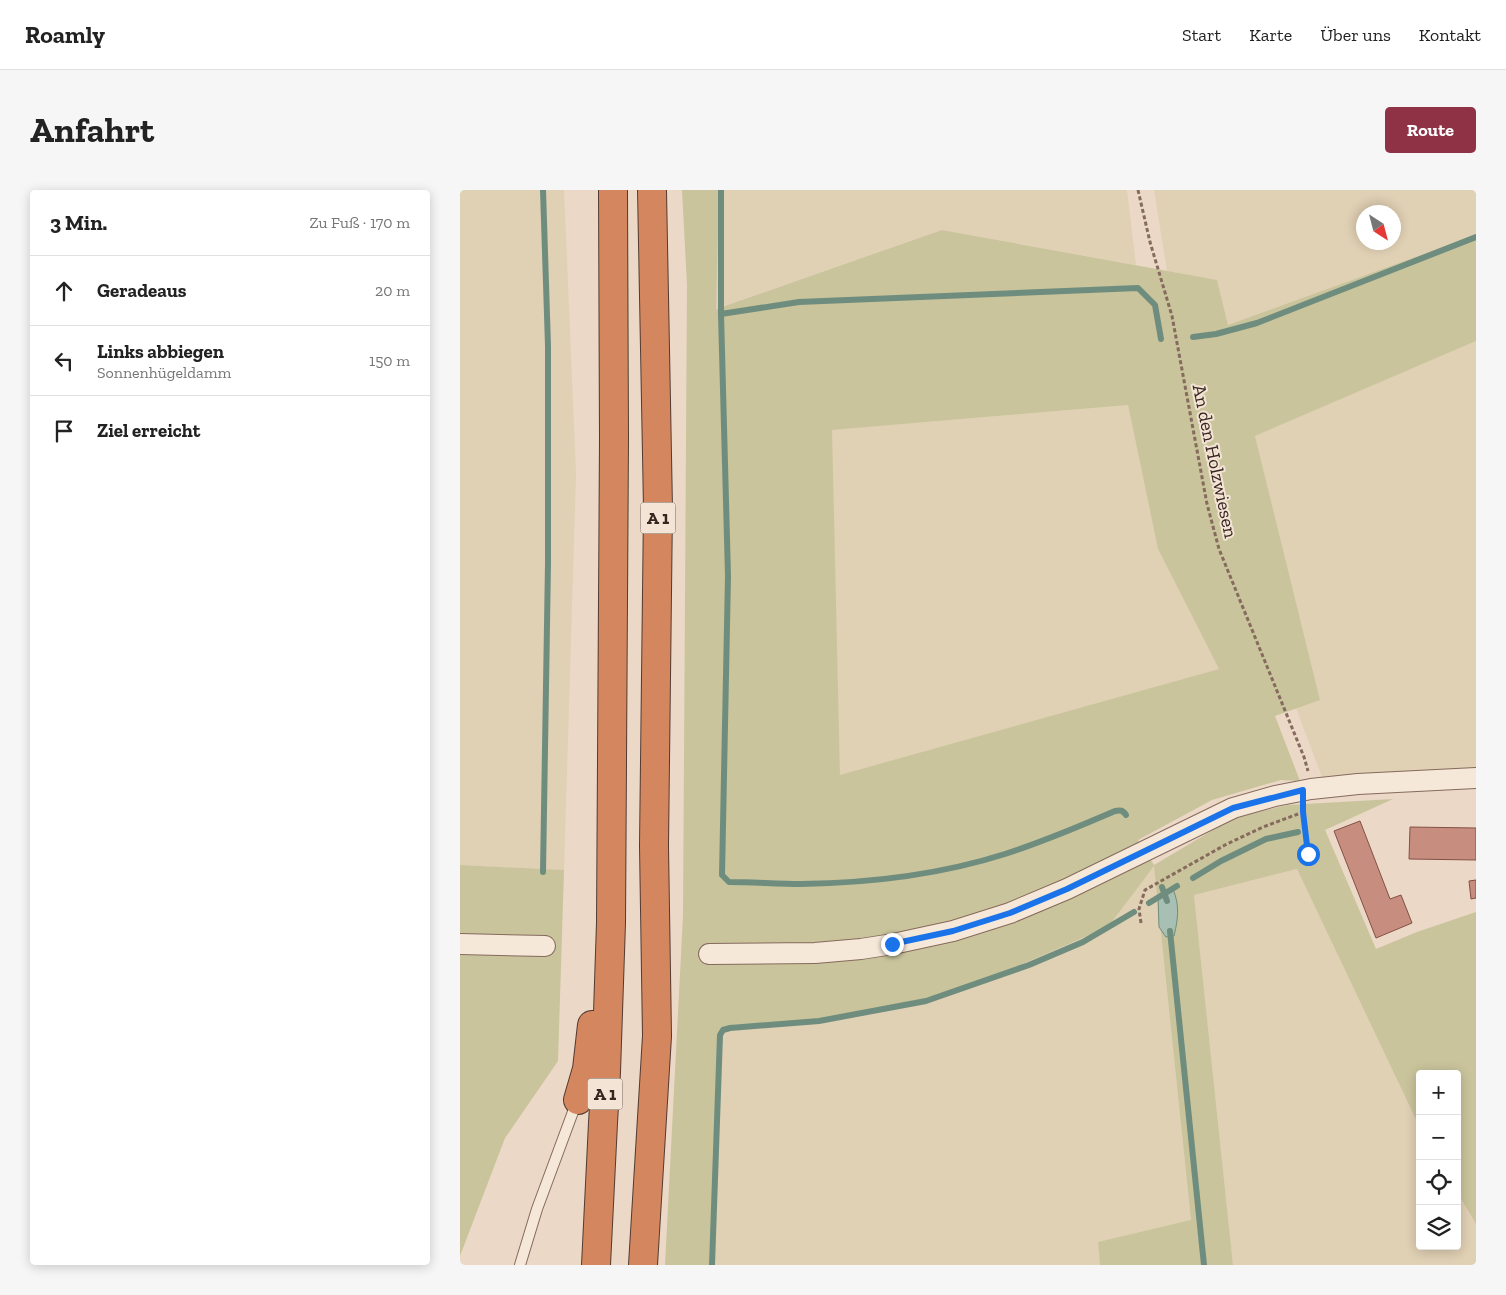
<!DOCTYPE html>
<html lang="de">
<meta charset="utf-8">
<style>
:root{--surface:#fff;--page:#f6f6f6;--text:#222;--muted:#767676;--line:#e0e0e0;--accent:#903246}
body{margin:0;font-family:"Zilla Slab",serif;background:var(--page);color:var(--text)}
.controls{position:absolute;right:15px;bottom:15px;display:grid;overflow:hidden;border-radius:5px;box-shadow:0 2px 12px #0003}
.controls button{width:45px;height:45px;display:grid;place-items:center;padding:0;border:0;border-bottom:1px solid var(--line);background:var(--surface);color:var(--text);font:25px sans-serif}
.compass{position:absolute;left:896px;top:15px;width:45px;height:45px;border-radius:50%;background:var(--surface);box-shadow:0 2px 12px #0003;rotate:144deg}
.stop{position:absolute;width:15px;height:15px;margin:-11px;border:4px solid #1a73e8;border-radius:50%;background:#fff}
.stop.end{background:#1a73e8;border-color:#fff;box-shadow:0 1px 5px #0008}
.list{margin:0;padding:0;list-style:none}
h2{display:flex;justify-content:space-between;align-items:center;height:65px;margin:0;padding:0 20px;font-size:21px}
h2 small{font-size:16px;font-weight:400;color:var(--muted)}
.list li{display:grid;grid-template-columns:32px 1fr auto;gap:15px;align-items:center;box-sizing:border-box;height:70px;padding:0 20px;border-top:1px solid var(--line)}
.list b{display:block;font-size:19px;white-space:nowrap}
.list p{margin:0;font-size:16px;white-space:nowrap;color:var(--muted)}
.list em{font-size:16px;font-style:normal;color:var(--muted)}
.icon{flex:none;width:28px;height:28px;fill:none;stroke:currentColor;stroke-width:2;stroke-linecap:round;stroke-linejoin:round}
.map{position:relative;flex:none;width:1016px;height:1075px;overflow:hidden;border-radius:5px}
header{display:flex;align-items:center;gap:30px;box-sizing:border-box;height:70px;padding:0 25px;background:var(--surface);border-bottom:1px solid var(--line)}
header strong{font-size:24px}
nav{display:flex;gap:28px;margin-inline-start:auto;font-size:18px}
.intro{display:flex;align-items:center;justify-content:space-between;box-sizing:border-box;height:120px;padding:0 30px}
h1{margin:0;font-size:35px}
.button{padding:12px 22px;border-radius:5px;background:var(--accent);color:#fff;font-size:18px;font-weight:700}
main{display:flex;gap:30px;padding:0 30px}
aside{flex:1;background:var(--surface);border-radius:5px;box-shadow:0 2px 12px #0003}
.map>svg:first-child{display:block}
</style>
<header>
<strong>Roamly</strong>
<nav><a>Start</a><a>Karte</a><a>Über uns</a><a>Kontakt</a></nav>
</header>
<div class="intro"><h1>Anfahrt</h1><a class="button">Route</a></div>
<main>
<aside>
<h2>3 Min.<small>Zu Fuß · 170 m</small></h2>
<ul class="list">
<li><svg class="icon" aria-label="ahead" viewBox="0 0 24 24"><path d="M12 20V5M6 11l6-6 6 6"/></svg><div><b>Geradeaus</b></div><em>20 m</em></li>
<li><svg class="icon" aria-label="left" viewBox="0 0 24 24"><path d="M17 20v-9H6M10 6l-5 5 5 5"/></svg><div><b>Links abbiegen</b><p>Sonnenhügeldamm</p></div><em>150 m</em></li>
<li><svg class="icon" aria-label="arrive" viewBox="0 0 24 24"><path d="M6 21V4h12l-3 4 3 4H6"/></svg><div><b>Ziel erreicht</b></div></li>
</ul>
</aside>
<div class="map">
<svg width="1016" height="1075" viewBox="0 0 1016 1075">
<rect width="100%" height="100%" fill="#ebd8c7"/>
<g fill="#e0d0b4" fill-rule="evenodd">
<polygon points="0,0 104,0 116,284 104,680 0,675"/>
<polygon points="259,0 667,0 676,75 482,40 255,119"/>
<path d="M694,0h322v45l-248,90 -11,-45 -50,-9zM904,22h30v30h-30z"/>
<polygon points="1016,151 1016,578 862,587 836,518 860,510 795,246"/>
<polygon points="668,215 698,359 759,479 380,586 371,240"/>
<polygon points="694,675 731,1031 638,1052 640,1075 254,1075 261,841 351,830 491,805 648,737"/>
<polygon points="837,679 960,938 960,1056 997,1056 997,1002 1016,1034 1016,1075 773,1075 734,705"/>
</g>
<g fill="#c9c49b" fill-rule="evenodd">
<path d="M222,0h37l-3,119 226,-79 275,50 11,45 248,-90v106l-221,95 65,264 -45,16 25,65 -19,-1 -69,20 -74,40 16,25 81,-48 53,-12 105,-6 -68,31 51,119 41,-17 59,-20v312l-19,-32v-118h-37v54l-123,-259 -103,26 39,370h-133l-2,-23 93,-22 -37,-354 -46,61 -157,68 -140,25 -90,11 -7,234h-49l18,-349 4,-631zM668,215l30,144 61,120 -379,106 -8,-345z"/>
<polygon points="0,675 104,680 98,871 45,948 0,1066"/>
</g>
<path fill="#a8bfb3" stroke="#6f8d7f" d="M713,699c7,17 5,30 1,47l-8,1 -7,-10 -1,-29z"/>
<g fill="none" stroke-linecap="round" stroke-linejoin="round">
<g stroke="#6f8d7f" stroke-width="6">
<path d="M261,0v124l7,262 -6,299 7,7c24,0 48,2 72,2 69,-1 138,-9 204,-30 37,-12 73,-27 110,-43 5,-1 8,-1 11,4"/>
<polyline points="261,124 339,112 678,98 695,115 701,149"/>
<polyline points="733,147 756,144 797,133 1016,47"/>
<polyline points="83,682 88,373 88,156 83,0"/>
<polyline points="733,688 761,671 806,649 838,642"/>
<polyline points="702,697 707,711"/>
<polyline points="689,713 717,696"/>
<polyline points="710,741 744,1075"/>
<polyline points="252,1075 260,845 263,840 270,838 359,831 466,811 569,775 623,752 674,722"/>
</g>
</g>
<g fill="#c78e7f" stroke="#835045">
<polygon points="900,631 930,709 941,705 952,733 916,748 874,641"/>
<polygon points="950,637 1016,638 1016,670 949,669"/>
<polygon points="1016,690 1016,708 1011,709 1009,691"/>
</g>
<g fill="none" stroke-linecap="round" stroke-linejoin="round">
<defs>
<polyline id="service" points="60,1075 77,1019 117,911"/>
<g id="minor">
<polyline points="0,754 85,756"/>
<polyline points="249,764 355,763 401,759 433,754 493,741 550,723 607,699 773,618 815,606 851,599 898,594 1016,588"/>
</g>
<g id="motorway">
<polyline points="118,910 127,879 132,835"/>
<polyline points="136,1075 143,933 146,882 151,733 154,249 153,0"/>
<polyline points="183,1075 197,846 194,656 198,318 192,0"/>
</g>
</defs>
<use href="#service" stroke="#856a5d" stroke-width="12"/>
<use href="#minor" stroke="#856a5d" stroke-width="22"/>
<use href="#motorway" stroke="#543a31" stroke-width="30"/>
<g stroke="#856a5d" stroke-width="3" stroke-dasharray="4 2.5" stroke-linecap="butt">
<polyline points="678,0 690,52 712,126 747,314 759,359 844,567 848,581"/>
<polyline points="843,620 849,664"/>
<polyline points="681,733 679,719 685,700 765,655 803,637 838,624"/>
</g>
<use href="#service" stroke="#f6e8d9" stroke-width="10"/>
<use href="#minor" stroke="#f6e8d9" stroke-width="20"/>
<use href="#motorway" stroke="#d4875e" stroke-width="28"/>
</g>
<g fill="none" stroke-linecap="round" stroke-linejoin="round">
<polyline stroke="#1a73e8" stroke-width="6" points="432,754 493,741 550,723 607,699 773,618 843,600 843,622 848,664"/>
</g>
<g text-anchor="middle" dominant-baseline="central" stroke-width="4" stroke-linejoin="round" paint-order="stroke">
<g fill="#f3e4d6" stroke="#6f5f57" stroke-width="1">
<rect x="180.5" y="312.5" width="35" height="31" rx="4"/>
<rect x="127.5" y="888.5" width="35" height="31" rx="4"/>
</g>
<g font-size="18" font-weight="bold" fill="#372620">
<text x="198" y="328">A 1</text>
<text x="145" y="904">A 1</text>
</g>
<g font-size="19" fill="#372620" stroke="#f3e4d6">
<text transform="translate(755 271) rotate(78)">An den Holzwiesen</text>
</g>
</g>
</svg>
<div class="controls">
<button>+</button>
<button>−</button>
<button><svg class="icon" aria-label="locate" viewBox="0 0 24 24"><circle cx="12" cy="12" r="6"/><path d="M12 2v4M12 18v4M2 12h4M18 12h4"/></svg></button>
<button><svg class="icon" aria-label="layers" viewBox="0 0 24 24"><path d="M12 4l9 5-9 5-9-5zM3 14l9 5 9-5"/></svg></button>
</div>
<svg class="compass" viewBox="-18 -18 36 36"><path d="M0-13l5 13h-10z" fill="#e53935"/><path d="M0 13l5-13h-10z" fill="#767676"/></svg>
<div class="stop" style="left:848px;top:664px"></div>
<div class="stop end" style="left:432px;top:754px"></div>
</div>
</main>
